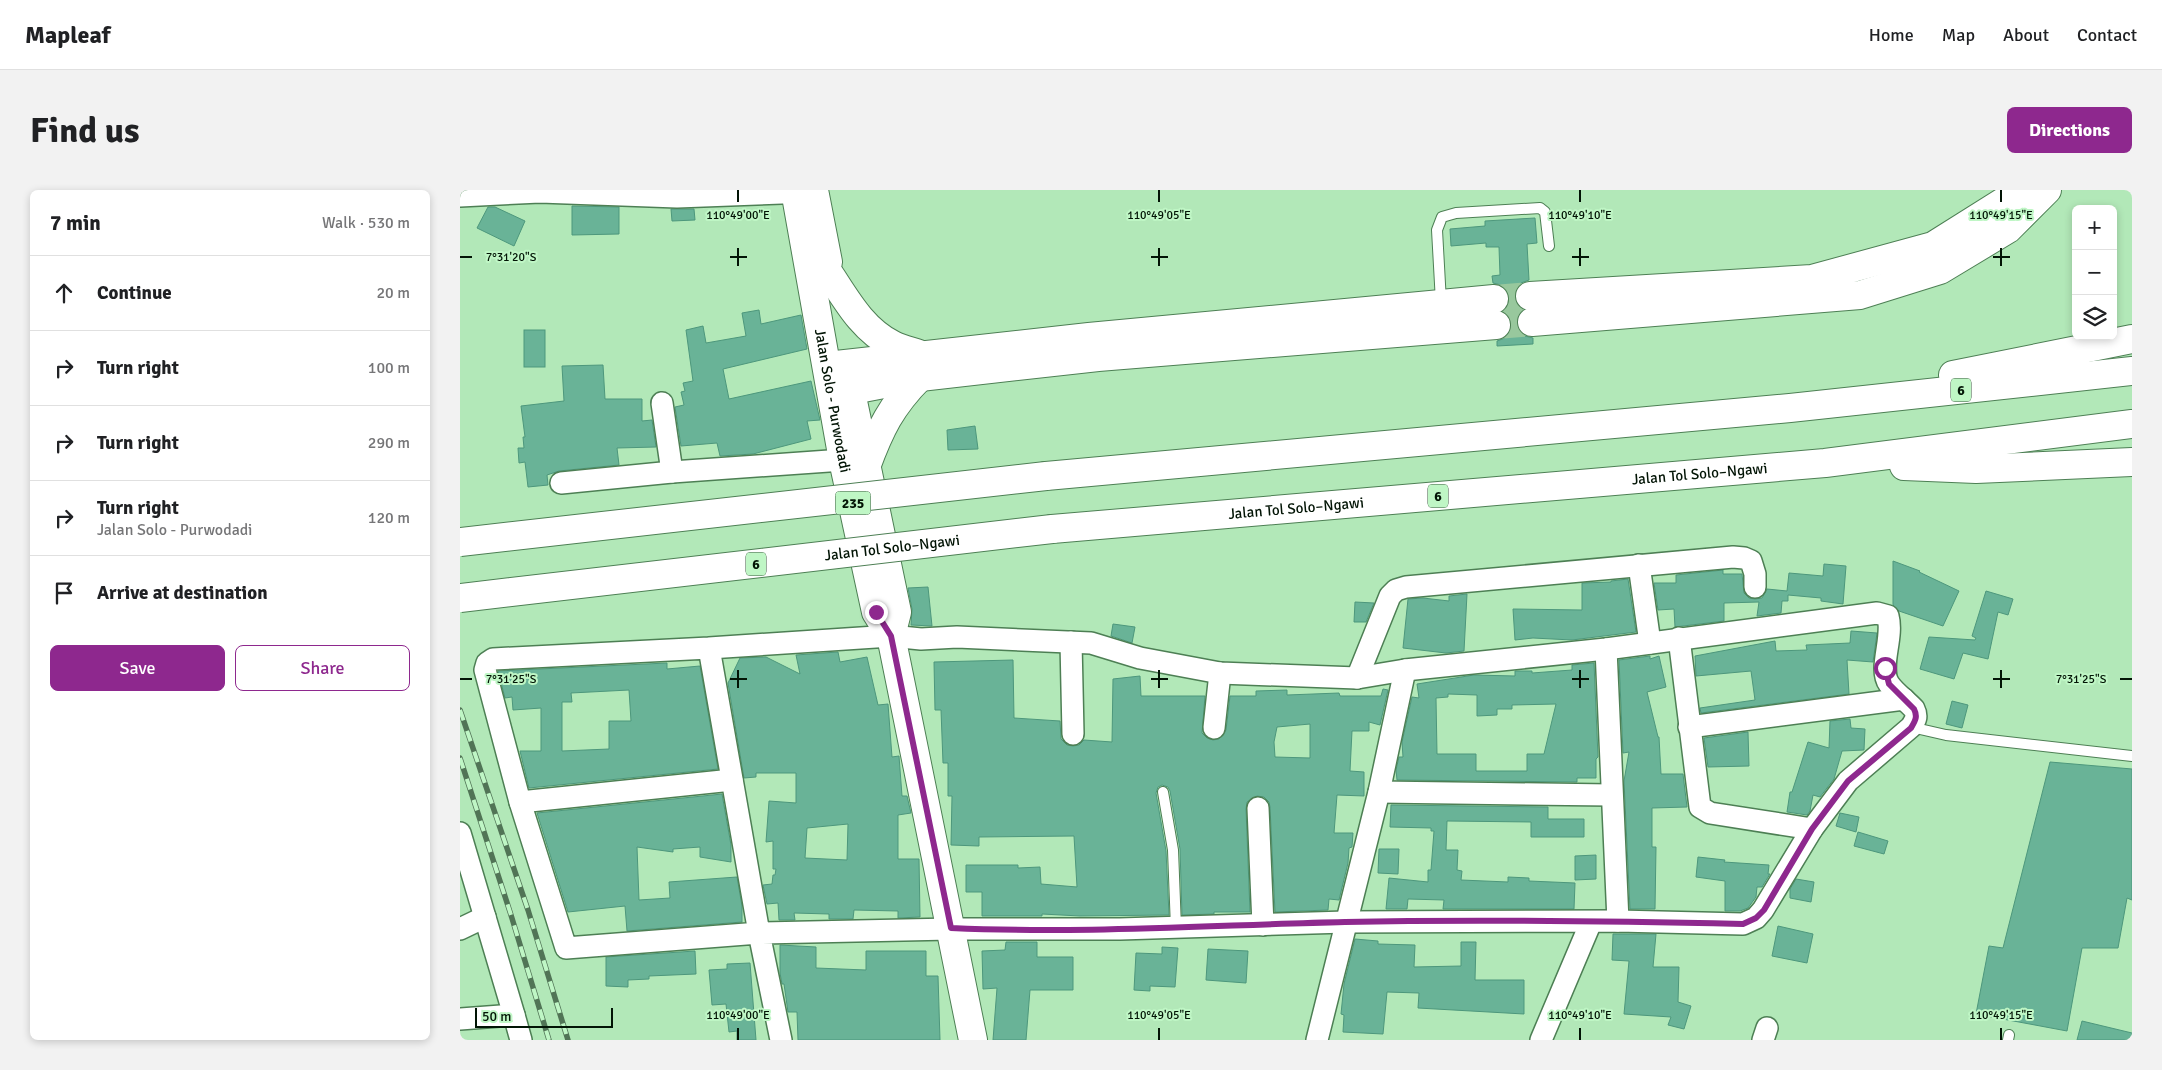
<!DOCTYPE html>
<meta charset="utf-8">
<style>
:root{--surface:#fff;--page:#f2f2f2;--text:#202124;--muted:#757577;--line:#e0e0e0;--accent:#8e288e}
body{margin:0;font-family:Signika,sans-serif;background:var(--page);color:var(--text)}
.controls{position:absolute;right:15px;top:15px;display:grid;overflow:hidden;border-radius:8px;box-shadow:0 2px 8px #0003}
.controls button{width:45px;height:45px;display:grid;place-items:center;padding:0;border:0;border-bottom:1px solid var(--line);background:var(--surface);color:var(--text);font:25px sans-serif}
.scale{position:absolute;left:15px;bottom:12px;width:138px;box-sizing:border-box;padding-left:5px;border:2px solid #021405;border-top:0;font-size:14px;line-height:18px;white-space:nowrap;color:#021405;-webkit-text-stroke:4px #bff6c5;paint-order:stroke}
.stop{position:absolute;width:15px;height:15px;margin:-11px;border:4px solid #8e288e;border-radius:50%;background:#fff}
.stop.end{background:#8e288e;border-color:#fff;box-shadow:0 1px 5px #0008}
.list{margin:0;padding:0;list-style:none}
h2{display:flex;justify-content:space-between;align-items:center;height:65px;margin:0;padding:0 20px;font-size:21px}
h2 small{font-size:16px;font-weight:400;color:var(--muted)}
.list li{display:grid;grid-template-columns:32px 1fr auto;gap:15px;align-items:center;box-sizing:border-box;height:75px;padding:0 20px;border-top:1px solid var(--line)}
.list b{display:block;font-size:19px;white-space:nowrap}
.list p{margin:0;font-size:16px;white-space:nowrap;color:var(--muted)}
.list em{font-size:16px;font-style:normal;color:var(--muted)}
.actions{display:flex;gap:10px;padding:15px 20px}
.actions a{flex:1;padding:11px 0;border:1px solid var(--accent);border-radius:8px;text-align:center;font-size:18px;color:var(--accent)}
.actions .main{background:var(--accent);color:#fff}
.icon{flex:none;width:28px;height:28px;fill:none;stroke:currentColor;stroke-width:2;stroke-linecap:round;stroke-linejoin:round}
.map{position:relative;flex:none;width:1672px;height:850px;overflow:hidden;border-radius:8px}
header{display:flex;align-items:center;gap:30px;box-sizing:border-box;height:70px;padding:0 25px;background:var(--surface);border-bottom:1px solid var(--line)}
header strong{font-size:24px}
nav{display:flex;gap:28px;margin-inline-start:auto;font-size:18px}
.intro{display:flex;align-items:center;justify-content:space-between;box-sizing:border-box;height:120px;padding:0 30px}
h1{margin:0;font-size:35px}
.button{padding:12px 22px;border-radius:8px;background:var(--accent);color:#fff;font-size:18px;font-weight:700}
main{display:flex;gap:30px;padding:0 30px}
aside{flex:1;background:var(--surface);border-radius:8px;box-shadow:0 2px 8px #0003}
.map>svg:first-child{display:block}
</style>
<header>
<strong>Mapleaf</strong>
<nav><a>Home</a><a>Map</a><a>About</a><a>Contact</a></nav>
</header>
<div class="intro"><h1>Find us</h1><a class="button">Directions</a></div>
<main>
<aside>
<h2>7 min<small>Walk · 530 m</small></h2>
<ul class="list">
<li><svg class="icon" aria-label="ahead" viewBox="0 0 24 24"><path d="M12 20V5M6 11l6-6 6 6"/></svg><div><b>Continue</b></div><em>20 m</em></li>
<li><svg class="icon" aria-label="right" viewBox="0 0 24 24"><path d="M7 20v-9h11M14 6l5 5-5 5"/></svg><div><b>Turn right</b></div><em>100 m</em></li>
<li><svg class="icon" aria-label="right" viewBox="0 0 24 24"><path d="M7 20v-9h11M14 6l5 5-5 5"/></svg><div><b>Turn right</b></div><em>290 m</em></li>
<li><svg class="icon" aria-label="right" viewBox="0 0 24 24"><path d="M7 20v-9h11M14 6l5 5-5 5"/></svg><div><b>Turn right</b><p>Jalan Solo - Purwodadi</p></div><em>120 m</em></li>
<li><svg class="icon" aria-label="arrive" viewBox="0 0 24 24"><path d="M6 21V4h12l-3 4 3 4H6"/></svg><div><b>Arrive at destination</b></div></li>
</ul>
<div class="actions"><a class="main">Save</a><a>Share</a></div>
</aside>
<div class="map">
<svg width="1672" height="850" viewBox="0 0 1672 850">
<rect width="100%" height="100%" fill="#b2e8b8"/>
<g fill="#69b397" stroke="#4d977c" fill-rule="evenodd">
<polygon points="112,16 159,17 159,44 112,45"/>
<polygon points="28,17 35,17 65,31 54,56 17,38"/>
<polygon points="211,19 234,19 235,30 212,31"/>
<polygon points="1075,28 1077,53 1067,54 1069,90 1061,93 1056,99 1054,106 1057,114 1063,120 1058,126 1056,133 1059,140 1065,146 1073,148 1073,154 1037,156 1037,151 1045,148 1050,142 1052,134 1049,127 1043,121 1048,115 1049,107 1047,100 1041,95 1033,93 1032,86 1040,85 1039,57 1026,57 1026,53 991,56 990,39 1025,36 1025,31"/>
<polygon points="299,120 301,134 341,125 347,159 263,179 269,209 351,191 360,230 347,231 351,249 293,264 260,266 257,253 221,256 215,217 224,215 221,202 225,201 223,193 233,191 226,140 243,136 246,153 286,146 282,123"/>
<rect x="64" y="140" width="21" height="37"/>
<polygon points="143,175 145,209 182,209 182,231 192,230 196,257 157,258 159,275 99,281 87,285 88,295 68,297 65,272 59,273 58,258 64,258 63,247 65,247 61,216 104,211 102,176"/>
<polygon points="515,236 518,259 488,260 487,240"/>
<polygon points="1433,371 1460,381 1459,382 1499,401 1483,436 1439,421 1433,415"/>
<polygon points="1364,374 1386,376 1383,414 1361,411 1361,408 1328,405 1328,411 1322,411 1321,423 1297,426 1299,412 1264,413 1264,431 1215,437 1214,419 1198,420 1194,393 1216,393 1216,385 1263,380 1263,384 1282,384 1284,403 1289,408 1295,409 1302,408 1307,399 1327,401 1329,383 1363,386"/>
<polygon points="1168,389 1176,442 1112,450 1073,448 1055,450 1053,419 1122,420 1122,393 1151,392 1151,391"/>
<polygon points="468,397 472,436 451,435 452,419 448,398"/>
<polygon points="1526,401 1553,409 1548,425 1538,422 1528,469 1503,463 1494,489 1460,479 1469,447 1515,450 1516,448 1512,446"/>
<polygon points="1007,404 1004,461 986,463 943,458 948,409 963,408 989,411 989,406"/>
<polygon points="895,412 914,413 906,432 894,432"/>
<polygon points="653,434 675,437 672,453 651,446"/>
<polygon points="1391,441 1417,443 1413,472 1387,470 1389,504 1241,523 1240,518 1295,510 1291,481 1236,486 1235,466 1315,451 1316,461 1347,460 1346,455 1390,453"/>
<path d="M378,462l2,10 27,-5 11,48 10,-1 4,53 7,-1 3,40h5l4,17 -13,2v44h21l1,58 -22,1v-7l-44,-1 -1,9h-24v-5l-35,-1 1,7h-16l-1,-17 -11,1 -4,-19 9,-1 1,-9h2l1,-6h-3v-28l-7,1 3,-41 27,2v-30h-40v4l-12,1 -16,-95 12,-25 26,-1 34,17 -4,-19zM388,634l-1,36 -42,-2 2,-30z"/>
<polygon points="1190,466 1190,469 1199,466 1206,497 1187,502 1198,547 1199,547 1201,584 1223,584 1227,617 1192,618 1192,657 1196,657 1195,719 1170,719 1164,591 1169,562 1163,563 1159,470"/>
<path d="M553,470l1,58 46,3 1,18 6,6 6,1 6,-1 5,-5 28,2 1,-63 27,-3 1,20h64l-3,37 5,5 6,2 6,-1 7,-9 4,-34h26v-5l31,-1v5l52,-2 1,3h41l2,-7 5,1 -8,35 -11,-3v9h-17l-2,40 14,1v24l-27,-1 -3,38h19l-1,14 -3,1 -1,15 -9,37 -10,-1 -1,11 -53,2 -5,-105 -1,-5 -5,-5 -7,-1 -10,6 -1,7 4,103h-36v2l-32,1 -2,-66 -10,-58 -2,-4 -6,-2 -4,2 -2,6 10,58 3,64 -89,1 -38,-2v2h-60v-24h-16v-27h52v3l22,-1 1,17 36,3 -3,-51 -95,1v9l-28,-1 1,-49h-4v-33h-5l-2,-53h-6l-1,-48zM850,534v34l-35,-1 -1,-15 3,-15z"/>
<path d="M207,473v6l33,-3 18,103 -189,19 -9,-37h21v-43l-28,2 -1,-13 -7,1 -7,-27zM169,500l2,31h-22v28l-47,2v-49h10l-1,-9z"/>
<path d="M1134,473l4,94 -2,2v19h-19v4l-180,-2 -1,-10 3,-13h4l-1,-15 10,-45 7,1 -2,-14 57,-9 41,1v-5h17v2l40,-3v-5zM988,504l29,1v21l20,-1v-6h15v-4l44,-1 -12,50h-17v17h-51v-17h-39l-1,-56 12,-1z"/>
<polygon points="1492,511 1508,515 1502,538 1486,534"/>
<polygon points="1390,529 1391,538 1405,539 1404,560 1382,561 1374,589 1360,607 1353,605 1350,621 1347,625 1327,622 1330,602 1332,602 1348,552 1369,558 1370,531"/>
<polygon points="1288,542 1289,576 1248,577 1244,548"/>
<polygon points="1590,572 1672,579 1672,710 1667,708 1658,758 1622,758 1607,841 1516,824 1529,756 1543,758"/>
<polygon points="262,604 271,655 271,672 240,667 240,657 213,659 213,662 177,657 179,710 210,708 209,692 277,687 282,716 282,732 167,741 165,716 108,722 77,623"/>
<polygon points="931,615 1088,617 1088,629 1124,629 1124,647 1071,647 1071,632 987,631 986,660 998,660 997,680 1002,681 1001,690 1048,692 1048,687 1069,688 1069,691 1115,693 1114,719 983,719 984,710 948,709 947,719 926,719 929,688 968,692 968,680 971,680 974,641 971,641 971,638 930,637"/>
<polygon points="1380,623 1399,627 1396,642 1376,636"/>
<polygon points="1398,642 1428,651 1424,664 1394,656"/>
<polygon points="919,659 939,659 938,684 918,683"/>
<polygon points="1136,665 1136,689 1115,690 1115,666"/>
<polygon points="1238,667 1265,670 1264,672 1309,675 1308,684 1310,684 1302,697 1297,697 1296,707 1288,718 1280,721 1265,721 1265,691 1236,687"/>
<polygon points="1336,689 1354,692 1351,712 1330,708 1330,699"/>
<polygon points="1318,736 1353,744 1347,773 1312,766"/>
<polygon points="1153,744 1196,744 1193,777 1219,777 1218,812 1231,816 1224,839 1208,835 1211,827 1164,824 1169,771 1152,770"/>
<polygon points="895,749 918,751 918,754 955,755 954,777 1001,776 1001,752 1016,752 1015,790 1064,790 1064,824 958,818 959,803 927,802 923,844 883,842 884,825 881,824 884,794"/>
<polygon points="546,752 577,752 577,767 613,767 613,800 570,800 566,850 533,850 537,798 523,799 522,761 545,760"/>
<polygon points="320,755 356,757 356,778 406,780 406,761 466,761 466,786 478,786 480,850 338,850 337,822 328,822 324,794 322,794 320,783"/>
<polygon points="702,757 718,758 715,797 690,796 690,801 674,800 676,763 702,764"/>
<polygon points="748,759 788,761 786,793 746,790"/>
<polygon points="235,761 236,784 189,786 189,789 168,790 168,797 146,796 146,767"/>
<polygon points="290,773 296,850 277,850 277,841 269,842 266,814 252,815 249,780 267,779 267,774"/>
<polygon points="1622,831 1672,843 1672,850 1617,850"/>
</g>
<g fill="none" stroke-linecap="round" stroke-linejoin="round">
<g stroke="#98c89d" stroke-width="28" stroke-dasharray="28 14" stroke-linecap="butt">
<polyline points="1034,109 1070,106"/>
<polyline points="1036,135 1072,132"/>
</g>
<defs>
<g id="lane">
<polyline points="981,112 977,40 982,27 996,23 1080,18 1085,22 1089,56"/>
<polyline points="1451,537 1486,545 1672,566"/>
<polyline points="703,602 713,660 716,738"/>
<polyline points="1548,850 1549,845"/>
</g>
<g id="street">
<polyline points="0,6 80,2 217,7 349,2"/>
<polyline points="202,213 212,282"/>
<polyline points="101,293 212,282 383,270"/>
<polyline points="1179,375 1190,453"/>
<polyline points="1219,448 1240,617 1250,623 1352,639"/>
<polyline points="611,452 613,544"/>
<path d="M249,458l-216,11 -6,4 -2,7 35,132 46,146 193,-15 -50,-285 182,-12 30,3 36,-2 134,6 49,15 80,15 137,5 48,-8 201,-21 271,-36 11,3c6,22 -10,52 1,68 6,9 18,17 25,25 4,8 1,12 -3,18l-63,54 -36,48 -49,81 -7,8 -13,6 -125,-3 -272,1 -226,7h-169l-192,4 22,107"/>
<polyline points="1146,459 1158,731"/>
<polyline points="897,488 930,406 936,400 946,397 1273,367 1284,368 1291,371 1295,384 1295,397"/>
<polyline points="1229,537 1444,509"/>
<polyline points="754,538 760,483"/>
<polyline points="919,602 1151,605"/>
<polyline points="60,612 272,590"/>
<polyline points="798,618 803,735"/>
<polyline points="0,643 54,825"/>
<polyline points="0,739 25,727"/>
<polyline points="0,829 54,825 61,850"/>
<polyline points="857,850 919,602 945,480"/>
<polyline points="1081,850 1131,732"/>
<polyline points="1303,850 1307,838"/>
</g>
<g id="primary">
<path id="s1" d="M335,0l48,270 33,152 15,24 82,404"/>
<polyline points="354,0 368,72"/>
<polyline points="386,178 437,422 431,446"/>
</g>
<g id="highway">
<path d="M370,85c17,26 33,55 63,70 8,4 17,6 26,9"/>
<polyline points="1070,106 1352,89 1473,56 1551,7 1557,0"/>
<polyline points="1072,132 1400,105 1480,80 1548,39 1587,0"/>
<polyline points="367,176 629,147 1034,109"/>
<polyline points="1493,185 1672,149"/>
<polyline points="372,204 460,187 638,167 1036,135"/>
<polyline points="1444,276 1516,279 1672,272"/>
<path d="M406,277c14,-38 25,-61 54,-90"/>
<polyline points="586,286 1330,218 1672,181"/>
<path id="s2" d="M592,339l773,-66 307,-39"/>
</g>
</defs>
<use href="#lane" stroke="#4d7f54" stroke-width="12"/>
<use href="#street" stroke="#4d7f54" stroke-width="24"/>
<use href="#primary" stroke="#4d7f54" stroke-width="30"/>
<use href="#highway" stroke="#4d7f54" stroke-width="30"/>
<use href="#lane" stroke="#fff" stroke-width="10"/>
<use href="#street" stroke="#fff" stroke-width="21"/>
<use href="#primary" stroke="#fff" stroke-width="28"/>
<use href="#highway" stroke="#fff" stroke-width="28"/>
<defs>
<g id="rail">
<polyline points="0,520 68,720 108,850"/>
<polyline points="0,568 51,725 89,850"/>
</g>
</defs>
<use href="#rail" stroke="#517456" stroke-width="5.5"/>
<use href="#rail" stroke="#bff6c5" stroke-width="4" stroke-dasharray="11" stroke-linecap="butt"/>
<defs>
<g id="highway-bridge">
<polyline points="0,352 586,286"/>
<path id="s3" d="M0,408l592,-69"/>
</g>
</defs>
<use href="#highway-bridge" stroke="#4d7f54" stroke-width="30" stroke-linecap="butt"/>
<use href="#highway-bridge" stroke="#fff" stroke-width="28"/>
</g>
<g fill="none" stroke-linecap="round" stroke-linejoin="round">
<path stroke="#8e288e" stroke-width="6" d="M416,422l15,24 60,292c131,6 263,-3 394,-6 133,-3 266,-1 398,2l13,-6 8,-8 48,-81 36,-48 63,-53c4,-7 7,-11 3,-19l-25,-25 -4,-16"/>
</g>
<path fill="none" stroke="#021405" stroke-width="2" d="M278,0v12M699,0v12M1120,0v12M1541,0v12M278,58v18M699,58v18M1120,58v18M1541,58v18M0,67h12M270,67h17M691,67h17M1112,67h17M1533,67h17M278,480v18M699,480v18M1120,480v18M1541,480v18M0,489h12M270,489h17M691,489h17M1112,489h17M1533,489h17M1660,489h12M278,838v12M699,838v12M1120,838v12M1541,838v12"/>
<g text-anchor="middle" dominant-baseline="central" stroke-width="4" stroke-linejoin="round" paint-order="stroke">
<g fill="#bff6c5" stroke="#3b583f" stroke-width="1">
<rect x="1491" y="188.5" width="20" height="23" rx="4"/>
<rect x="968" y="294.5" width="20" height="23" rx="4"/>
<rect x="375.5" y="301.5" width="35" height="23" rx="4"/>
<rect x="286" y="362.5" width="20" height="23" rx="4"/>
</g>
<g font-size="14" font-weight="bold" fill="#021405">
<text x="1501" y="200">6</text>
<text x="978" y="306">6</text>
<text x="393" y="313">235</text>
<text x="296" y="374">6</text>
</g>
<g font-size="15" fill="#021405" stroke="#bff6c5">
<text stroke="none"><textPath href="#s1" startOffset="214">Jalan Solo - Purwodadi</textPath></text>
<text stroke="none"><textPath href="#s2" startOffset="650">Jalan Tol Solo–Ngawi</textPath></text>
<text stroke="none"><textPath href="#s2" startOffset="245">Jalan Tol Solo–Ngawi</textPath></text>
<text stroke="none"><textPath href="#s3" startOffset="435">Jalan Tol Solo–Ngawi</textPath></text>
</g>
</g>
<g font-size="12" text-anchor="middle" fill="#021405" stroke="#bff6c5" stroke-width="4" stroke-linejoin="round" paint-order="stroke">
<text x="278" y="29">110°49'00"E</text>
<text x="699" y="29">110°49'05"E</text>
<text x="1120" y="29">110°49'10"E</text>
<text x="1541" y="29">110°49'15"E</text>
<text x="51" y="71">7°31'20"S</text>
<text x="51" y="493">7°31'25"S</text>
<text x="1621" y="493">7°31'25"S</text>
<text x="278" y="829">110°49'00"E</text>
<text x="699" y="829">110°49'05"E</text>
<text x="1120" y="829">110°49'10"E</text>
<text x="1541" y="829">110°49'15"E</text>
</g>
</svg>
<div class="controls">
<button>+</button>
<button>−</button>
<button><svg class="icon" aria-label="layers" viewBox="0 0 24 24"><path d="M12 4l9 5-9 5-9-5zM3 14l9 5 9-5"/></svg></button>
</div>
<div class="scale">50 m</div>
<div class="stop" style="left:1425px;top:478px"></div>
<div class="stop end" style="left:416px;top:422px"></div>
</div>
</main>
